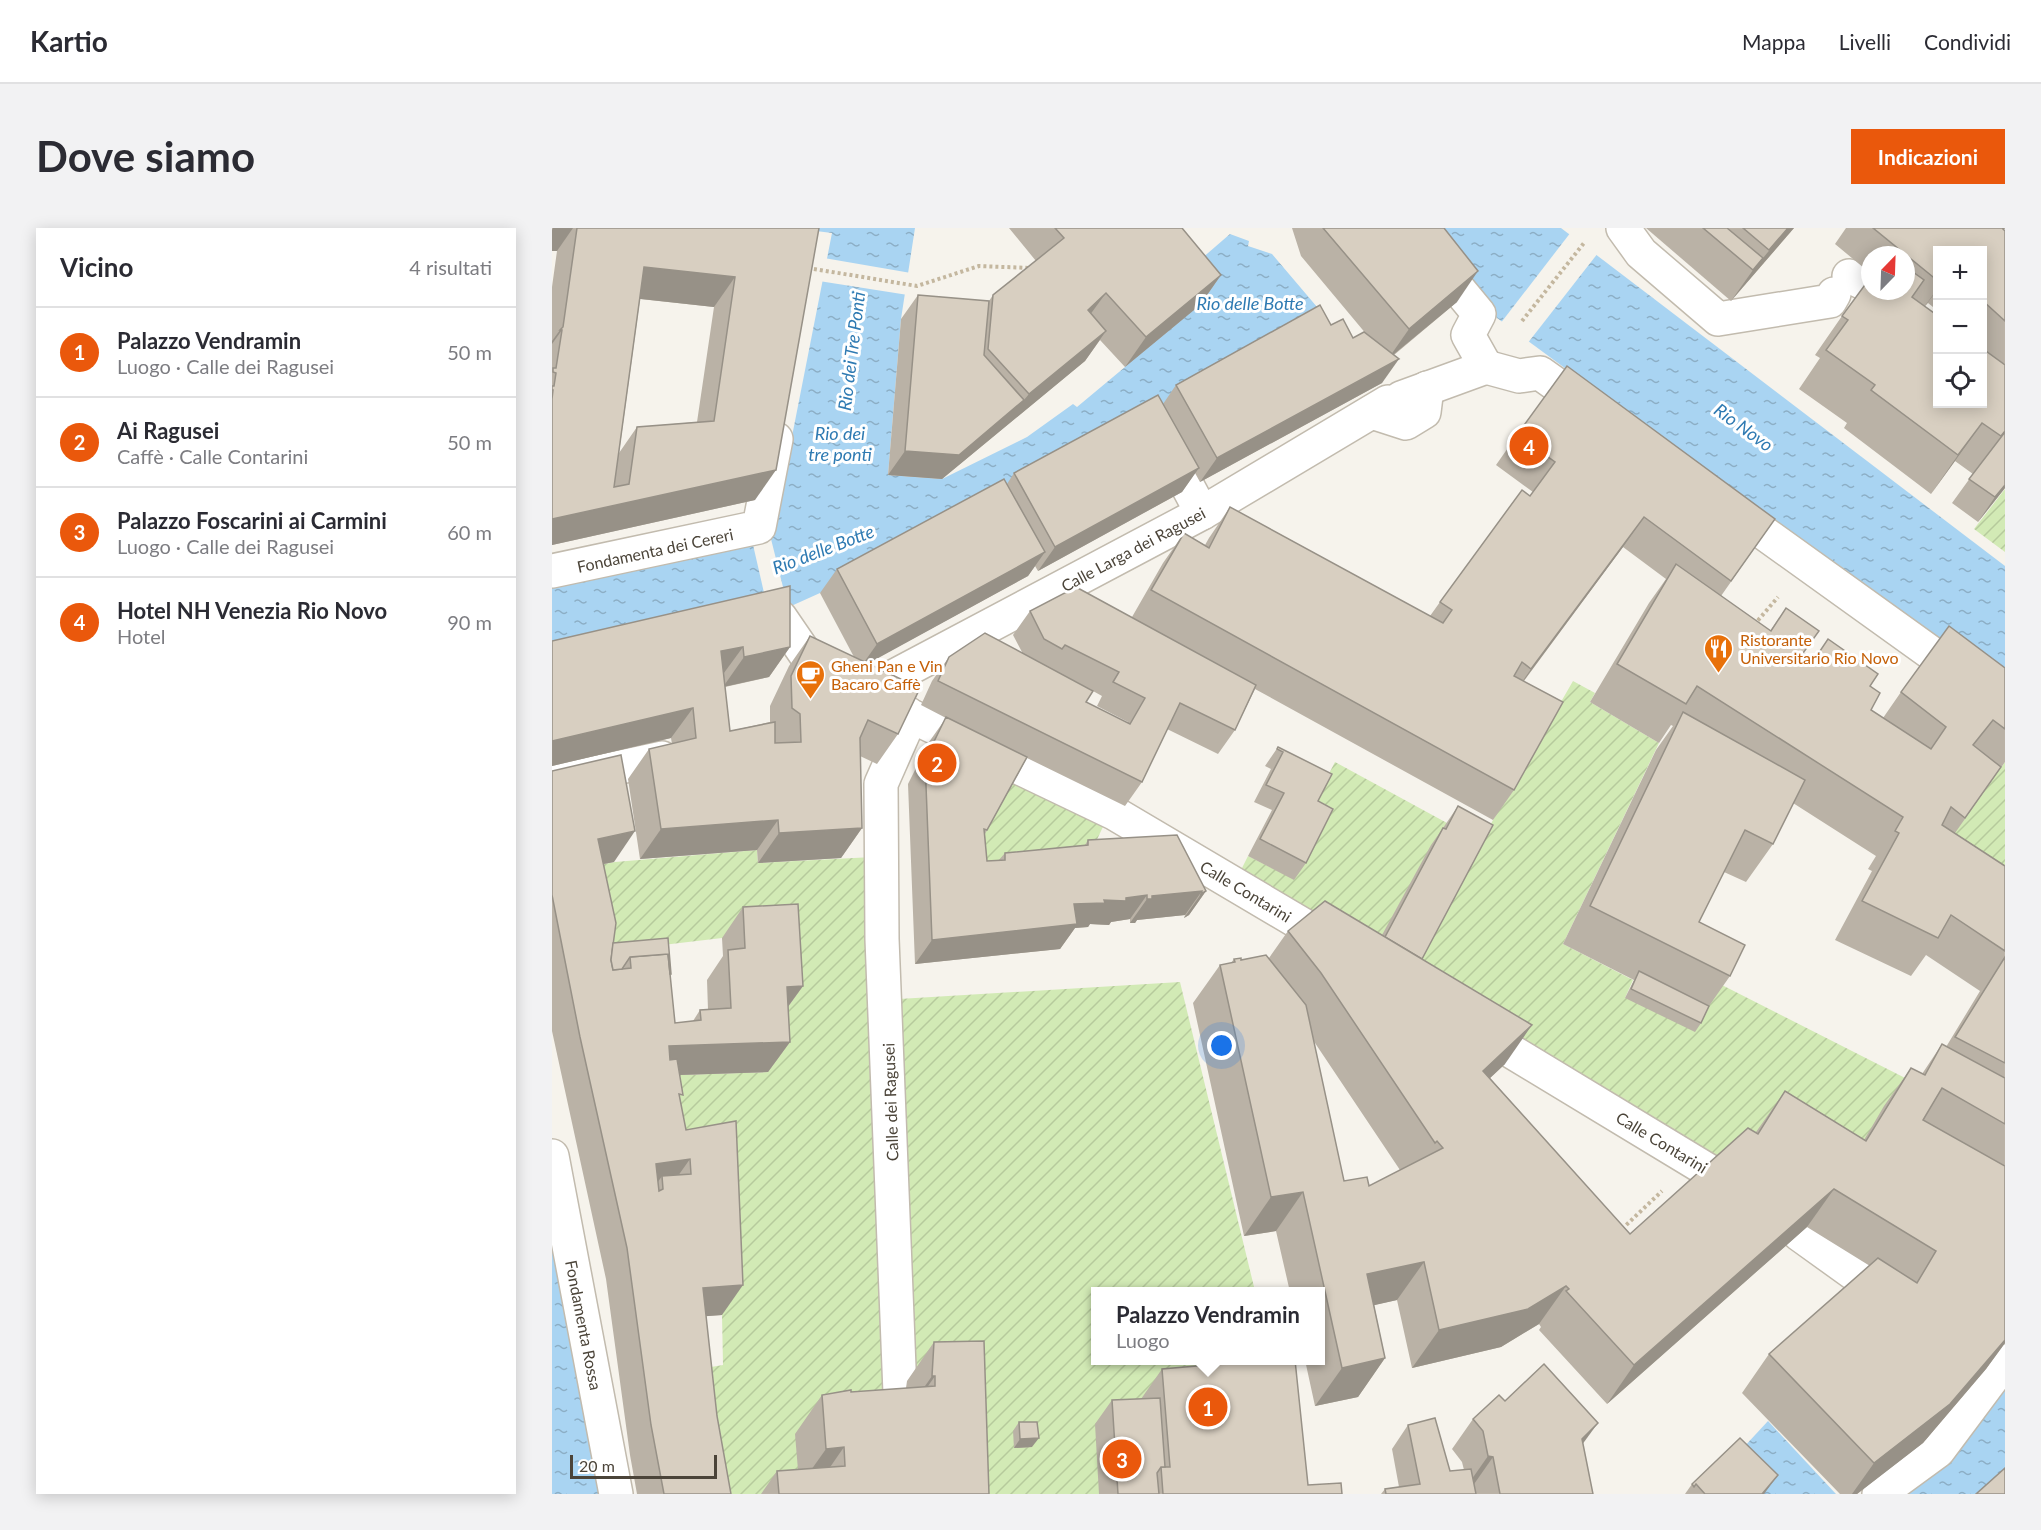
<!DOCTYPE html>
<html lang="it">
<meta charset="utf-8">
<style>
:root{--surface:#fff;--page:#f2f2f3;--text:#2b2b33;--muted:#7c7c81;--line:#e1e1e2;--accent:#ea580c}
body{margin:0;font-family:Lato,sans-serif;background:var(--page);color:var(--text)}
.controls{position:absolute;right:18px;top:18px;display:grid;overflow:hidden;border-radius:0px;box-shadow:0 3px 15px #0003}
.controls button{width:54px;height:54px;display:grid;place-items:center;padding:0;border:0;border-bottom:2px solid var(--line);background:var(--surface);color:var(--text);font:30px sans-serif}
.compass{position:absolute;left:1309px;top:18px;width:54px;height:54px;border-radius:50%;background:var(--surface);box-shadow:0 3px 15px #0003;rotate:23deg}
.scale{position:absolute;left:18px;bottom:15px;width:147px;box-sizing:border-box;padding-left:6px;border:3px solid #4b4439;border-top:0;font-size:16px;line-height:21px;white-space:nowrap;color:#4b4439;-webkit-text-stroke:4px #fff;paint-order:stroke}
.you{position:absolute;left:670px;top:818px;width:21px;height:21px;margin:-15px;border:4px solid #fff;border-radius:50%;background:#1a73e8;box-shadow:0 0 0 9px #1a73e833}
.badge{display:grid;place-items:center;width:39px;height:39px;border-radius:50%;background:var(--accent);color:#fff;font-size:20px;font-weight:700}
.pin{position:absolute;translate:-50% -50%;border:3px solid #fff;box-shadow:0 2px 6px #0006}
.popup{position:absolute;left:539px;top:1059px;width:234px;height:78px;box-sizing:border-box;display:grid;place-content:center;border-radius:0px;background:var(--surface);filter:drop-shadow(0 2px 4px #0005);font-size:20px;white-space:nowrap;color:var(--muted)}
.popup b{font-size:22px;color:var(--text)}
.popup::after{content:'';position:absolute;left:50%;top:100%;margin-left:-12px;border:12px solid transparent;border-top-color:var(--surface)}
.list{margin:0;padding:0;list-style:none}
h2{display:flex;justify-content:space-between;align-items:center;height:78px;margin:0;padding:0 24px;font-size:26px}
h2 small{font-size:20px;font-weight:400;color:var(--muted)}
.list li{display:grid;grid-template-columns:39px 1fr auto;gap:18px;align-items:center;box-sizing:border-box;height:90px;padding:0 24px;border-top:2px solid var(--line)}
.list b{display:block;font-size:22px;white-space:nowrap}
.list p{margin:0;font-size:20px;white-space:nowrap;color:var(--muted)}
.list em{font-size:20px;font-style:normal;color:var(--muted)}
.icon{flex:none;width:33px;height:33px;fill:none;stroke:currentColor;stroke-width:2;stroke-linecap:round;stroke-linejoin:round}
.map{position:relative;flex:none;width:1453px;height:1266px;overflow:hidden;border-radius:0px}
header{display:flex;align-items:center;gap:36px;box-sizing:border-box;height:84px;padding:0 30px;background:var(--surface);border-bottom:2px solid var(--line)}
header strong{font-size:28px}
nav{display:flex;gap:33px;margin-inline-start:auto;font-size:21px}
.intro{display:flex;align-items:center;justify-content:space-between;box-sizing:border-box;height:144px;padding:0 36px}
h1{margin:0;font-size:42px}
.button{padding:15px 27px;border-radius:0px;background:var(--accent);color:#fff;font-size:21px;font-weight:700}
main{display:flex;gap:36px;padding:0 36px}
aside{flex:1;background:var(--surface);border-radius:0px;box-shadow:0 3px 15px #0003}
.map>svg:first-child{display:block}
</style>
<header>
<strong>Kartio</strong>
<nav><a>Mappa</a><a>Livelli</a><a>Condividi</a></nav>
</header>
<div class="intro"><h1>Dove siamo</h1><a class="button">Indicazioni</a></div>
<main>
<aside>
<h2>Vicino<small>4 risultati</small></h2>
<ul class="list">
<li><span class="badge">1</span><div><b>Palazzo Vendramin</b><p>Luogo · Calle dei Ragusei</p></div><em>50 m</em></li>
<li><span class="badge">2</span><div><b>Ai Ragusei</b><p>Caffè · Calle Contarini</p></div><em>50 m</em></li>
<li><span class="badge">3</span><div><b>Palazzo Foscarini ai Carmini</b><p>Luogo · Calle dei Ragusei</p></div><em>60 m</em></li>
<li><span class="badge">4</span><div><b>Hotel NH Venezia Rio Novo</b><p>Hotel</p></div><em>90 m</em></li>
</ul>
</aside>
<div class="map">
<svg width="1453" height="1266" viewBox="0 0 1453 1266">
<defs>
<pattern id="garden-furrows" width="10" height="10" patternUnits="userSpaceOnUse" patternTransform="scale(1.5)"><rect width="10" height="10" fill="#d2eab5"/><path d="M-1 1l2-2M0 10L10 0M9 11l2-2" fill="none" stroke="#b6ca9c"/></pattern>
<pattern id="water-ripples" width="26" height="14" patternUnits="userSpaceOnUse" patternTransform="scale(1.5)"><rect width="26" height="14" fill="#a9d4f2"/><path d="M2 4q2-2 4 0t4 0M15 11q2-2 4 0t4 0" fill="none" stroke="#8caec5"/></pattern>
</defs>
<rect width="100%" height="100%" fill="#f6f3ec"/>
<g fill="url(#garden-furrows)">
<polygon points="1453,261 1453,324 1422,301"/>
<polygon points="1021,453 1043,465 1038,474 1107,515 1011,716 1081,752 1073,770 1166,755 1363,855 1287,952 1179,944 857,752 941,592"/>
<polygon points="783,534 895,595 882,618 879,618 818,730 685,650 696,628 742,651 754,590"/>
<polygon points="1453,534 1453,720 1372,618 1422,577"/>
<polygon points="458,553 556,588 534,635 436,649 418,626"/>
<polygon points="205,622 206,635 321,629 344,1198 249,1266 152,1266 135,1143 171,1137 170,1087 113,932 96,848 216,844 170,710 43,725 25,641 63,634"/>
<polygon points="628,754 703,1063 544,1064 544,1132 659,1133 660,1162 547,1266 407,1266 355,1153 347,771"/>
</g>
<g fill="url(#water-ripples)">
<polygon points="240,0 363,0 349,91 336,247 390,251 475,209 521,176 525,179 573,139 626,51 678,6 697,13 696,18 720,26 771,86 751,102 268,365 217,388 0,438 0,359 221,305 280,5"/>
<polygon points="872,0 1009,0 1453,338 1453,464 945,90"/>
<polygon points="0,1006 51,1266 0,1266"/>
<polygon points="1453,1155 1453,1251 1437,1266 1349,1266"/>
<polygon points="1216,1193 1284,1266 1198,1266 1178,1234"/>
</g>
<g fill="#f6f3ec">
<polygon points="1019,4 1046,25 975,116 948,96"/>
<polygon points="272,30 359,45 356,67 267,53"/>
<polygon points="217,303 237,383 218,391 199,308"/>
</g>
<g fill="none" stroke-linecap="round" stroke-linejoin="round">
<defs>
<g id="minor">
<polyline points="856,0 927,86 916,107 934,139"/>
<polyline points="1071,0 1089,25 1166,91 1278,73 1282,66"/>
<polyline points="1297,48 1318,58"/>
<polyline points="934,139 967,148 988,145 1040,182"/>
<polyline points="849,170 934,139"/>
<polyline points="820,184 854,195 872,184 875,160"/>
<polyline points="614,218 650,285"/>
<polyline points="1177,280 1453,478"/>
<polyline points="0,343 207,299 224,211"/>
<polyline points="228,389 254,427 320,460 359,488 562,585 785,717"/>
<polyline points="320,460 650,285 836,174"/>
<polyline points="0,554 110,530"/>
<polyline points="924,802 1162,946"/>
<polyline points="0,928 64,1266"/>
<polyline points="1247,1006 1343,1075"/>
<polyline points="352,1266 330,711 329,556 359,488"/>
<polyline points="1327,1266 1386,1223 1453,1133"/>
</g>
</defs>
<use href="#minor" stroke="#c2bbae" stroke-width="36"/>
<g stroke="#c4b79f" stroke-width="4" stroke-dasharray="3 3" stroke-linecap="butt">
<polyline points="256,40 365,58 427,38 478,40"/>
<polyline points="970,93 1032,15"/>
<polyline points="1202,397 1226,369"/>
<polyline points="1070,1001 1110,963"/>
</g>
<use href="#minor" stroke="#fff" stroke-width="33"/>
</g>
<g fill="#bab2a6" fill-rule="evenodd">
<path d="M0,0h267l-64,272 -203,45v-258l5,-36h-5zM88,71l74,8 -17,115 -60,5 -18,26z"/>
<polygon points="457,0 630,0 669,47 648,77 573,139 548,112 533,133 390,251 336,247 349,91 366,67 437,73 441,67 484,33"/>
<polygon points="740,0 892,0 905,74 842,127 830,155 648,254 643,245 630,264 486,343 483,338 476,348 316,435 346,506 325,536 308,528 310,600 289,630 206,635 205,622 88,631 76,551 97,521 120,516 119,510 0,538 0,413 238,419 217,449 173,459 178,503 218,494 218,478 237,438 258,408 302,429 268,365 285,341 455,256 462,245 611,176 624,157 779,97 801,110 815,107 749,28"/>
<polygon points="1094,0 1242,0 1179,73"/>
<path d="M1294,0h159l-1,2 1,1v257l-27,34 -26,-19 21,-29 -18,-13 -24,33 -87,-66 3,-5 -48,-34 21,-31 -5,-3 27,-39 64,-25v-36h-36v18l-35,-29zM1386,22h45v154l-58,-98 3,-3 10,8z"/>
<path d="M965,207l258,84 -54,77 49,35 16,-23 18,45 10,7 14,-21 42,47 1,24 12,8 18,-26 104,-24v94l-50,71 50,33v477l-19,26 -63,74 -66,51h-17l-98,-101 27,-39 101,-88 -63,-39 -200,177 -68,-74 2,-3 -2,-3 -38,23 -89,21 -15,-68 -23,5 11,53 -27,39 -43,9 -10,-46h15v-68h-30l-14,-61 -32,5 -51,-233 27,-38 11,-2 3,-4 7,1 28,-2 19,-27 94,4 49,-90 12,-17 15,-22 -36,153 83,105 -15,14 140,156 126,-102 29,-41 79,49 20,-34 27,-38 11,6 20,-30 4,3 34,-56 -54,-36 -15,21 -76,-36 37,-69 -4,-2 8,-13 -83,-53 -20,41 -27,38 -22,-10 -25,50 31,54 -21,30 -8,17 -6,9 -70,-34 9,-18 -71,-36 93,-194 17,-24 -2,-1 -12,18 -69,-41 59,-99 17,-24 -43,-32 -99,134 -10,109 -21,30 -238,-131 -20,41 -17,24 -51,-25 -25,53 -17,24 -98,-48 -42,76 2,27 12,-1 6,-7 80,-8 3,-5 118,51 -17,24 -5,3 1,-3 -48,5 -2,3h-5v-4l-19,3 -2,3 -19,-1 -2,3 -13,1 -15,21 -145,15 -7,-180 21,-42 17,-24 -25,-13 11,-24 17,-24 73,-5 -9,-17 17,-24 102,6 31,-54 21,-30 21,12 4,-7 21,-31 200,109 10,-14 93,-110 -37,-27zM541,463l9,5 -5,10 31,16 -1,1 -41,-21zM761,812l87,130 -31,16 -25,-5z"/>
<polygon points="726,519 766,573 754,635 742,652 696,628 720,582 702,574 719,541 713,538"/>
<polygon points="0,543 62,634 52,636 61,715 118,748 123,795 141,793 148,782 156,782 155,752 171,728 170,710 191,679 251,758 236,779 238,814 216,844 128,847 128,871 170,1087 154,1088 165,1188 179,1266 85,1266 78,1227 54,1051 0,803"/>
<polygon points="382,1114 437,1266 209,1266 225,1243 246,1242 243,1206 270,1167 354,1160 355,1153"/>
<polygon points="667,1132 743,1132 756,1257 790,1266 547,1266 543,1196 560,1172 589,1171 610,1141 668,1136"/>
<polygon points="953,1173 1031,1216 1041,1266 829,1266 833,1261 847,1259 840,1221 856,1197 898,1243 912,1242 910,1234 900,1221 921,1191"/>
<polygon points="467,1194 480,1219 462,1220 461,1203"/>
<polygon points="1140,1256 1212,1266 1133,1266"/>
</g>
<g fill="#979187">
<polygon points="1,0 21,0 5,23 0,23 0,2"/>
<polygon points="1236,0 1242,0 1179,73 1201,42"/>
<polygon points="92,39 183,49 162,79 71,69"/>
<polygon points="926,43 905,74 836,131 857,101"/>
<polygon points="669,47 648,77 573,139 594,109"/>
<polygon points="1386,60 1386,61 1367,86"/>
<polygon points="554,65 532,95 536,82"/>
<polygon points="8,102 10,102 0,116 0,113"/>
<polygon points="554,103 533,133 390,251 336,247 353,223 472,172 477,166"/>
<polygon points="847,131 830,155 648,254 665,230"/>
<polygon points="1430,195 1403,233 1379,266 1406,227"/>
<polygon points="647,240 630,264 486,343 503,319"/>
<polygon points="224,242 203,272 0,317 0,291"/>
<polygon points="1453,257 1453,260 1426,294 1443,269"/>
<polygon points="1092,289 1071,319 958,471 979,441"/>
<polygon points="493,324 476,348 308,440 325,416"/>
<polygon points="191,419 169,449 169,423"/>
<polygon points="238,419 217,449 171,459 192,429"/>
<polygon points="141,480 119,510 0,538 0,513"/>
<polygon points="226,592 205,622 88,631 109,601"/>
<polygon points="310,600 289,630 206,635 227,605"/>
<polygon points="83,603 62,634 25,641 46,611"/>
<polygon points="650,663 633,687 585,692 583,695 578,695 595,671 600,668"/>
<polygon points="654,663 637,687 632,690 649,666"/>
<polygon points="595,667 578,691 559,694 557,697 538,696 536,699 523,700 508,721 363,736 380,712 522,676"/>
<polygon points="251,758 229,788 235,759"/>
<polygon points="980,797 953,836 904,882 931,843"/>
<polygon points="238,814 216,844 96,848 117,818"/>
<polygon points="138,931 116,962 111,961 110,948 99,964 104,936"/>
<polygon points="1282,961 1255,999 1055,1176 1082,1137"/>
<polygon points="751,964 724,1003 692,1008 719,969"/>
<polygon points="872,1034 845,1072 788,1085 815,1046"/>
<polygon points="191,1057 170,1087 130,1090 151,1060"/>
<polygon points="1014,1058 987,1096 949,1119 860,1140 887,1102"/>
<polygon points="1453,1112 1453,1115 1434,1141 1371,1215 1305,1266 1300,1266 1322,1235"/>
<polygon points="833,1130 806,1169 763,1178 790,1140"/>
<polygon points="380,1148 383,1148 356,1187 353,1187"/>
<polygon points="1046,1195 1024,1225 1030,1211"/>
<polygon points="487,1210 480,1219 462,1220 468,1211"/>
<polygon points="292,1219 265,1258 247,1259 274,1221"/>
<polygon points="936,1228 941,1229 920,1259 915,1258"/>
<polygon points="1226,1247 1212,1266 1210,1266"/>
</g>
<g fill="#d8cfc1" stroke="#979187" stroke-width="1.5" fill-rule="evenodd">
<path d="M25,0h242l-43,242 -224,49v-120l1,-9h-1v-4h2l2,-13 -3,-1v-4h3l6,-38h-2l3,-3zM92,39l91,10 -21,144 -77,6 -8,57 -15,3z"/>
<polygon points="503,0 630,0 669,47 594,109 554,65 536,82 554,103 477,166 436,121 441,67 512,10"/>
<polygon points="771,0 892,0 926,43 857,101"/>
<polygon points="1151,0 1175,0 1211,30 1201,42"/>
<polygon points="1191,0 1236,0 1217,22"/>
<polygon points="1321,0 1452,0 1451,1 1453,3 1453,93 1431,73 1431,22 1386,22 1386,53"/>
<polygon points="1354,39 1372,52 1360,69 1386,88 1386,176 1431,176 1431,121 1453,137 1453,203 1449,208 1430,195 1406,227 1319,162 1323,157 1274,122 1296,92 1290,88 1318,50 1318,63 1354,63"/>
<polygon points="366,67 437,73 432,127 472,172 407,227 353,223"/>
<polygon points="768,77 779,97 791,91 801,110 812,104 847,131 665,230 624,157"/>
<polygon points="1015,138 1223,291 1179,353 1092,289 979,441 970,434 962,448 1011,474 962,562 599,362 632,305 657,320 678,279 891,395 900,382 888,374 970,262 978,268 1003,234 965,207"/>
<polygon points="606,167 647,240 503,319 462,245"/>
<polygon points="1453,204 1453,257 1443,269 1417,251"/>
<polygon points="452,251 493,324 325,416 285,341"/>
<polygon points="1124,336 1219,403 1234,380 1267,403 1251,425 1262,432 1276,411 1326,446 1318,458 1328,465 1319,482 1379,521 1394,499 1349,464 1397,398 1453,440 1453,501 1441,492 1421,517 1449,539 1413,590 1399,579 1390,597 1453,638 1453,723 1399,687 1386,710 1310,673 1347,605 1343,603 1351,589 1145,458 1134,476 1065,436"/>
<polygon points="238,358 238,419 192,429 191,419 169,423 178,503 223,494 223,515 249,514 248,486 240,480 239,448 258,408 368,460 346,506 316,492 308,510 310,600 227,605 226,592 109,601 97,521 144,510 141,480 0,513 0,413"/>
<polygon points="524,359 704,457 683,502 628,475 590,554 386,453 397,429 433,405 541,463 534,474 578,496 593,470 561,454 567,444 513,417 510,421 492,411 478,383"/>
<polygon points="1131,484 1253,552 1221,616 1193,602 1147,694 1193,717 1178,748 1038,678"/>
<polygon points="394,489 475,529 435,602 432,601 435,633 453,632 453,625 536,617 536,612 625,607 654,663 649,666 650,663 600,668 600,671 595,671 595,667 574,670 574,673 552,672 553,675 522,676 525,696 380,712 373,532"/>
<polygon points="726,519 780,546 766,573 781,581 754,635 708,611 732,565 714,557 731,524 725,521"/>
<path d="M69,527l14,76 -37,8 18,84 -5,37 2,10 18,-2 -1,-11 38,-3 7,69 26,-3 -1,-10 31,-2 -3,-58 17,-2 -2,-41 55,-3 5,82 -16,1 3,55 -121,4 1,14 7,-1 6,36 -4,-1 7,36 50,-9 7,164 -40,3 14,128 14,78h-67l-13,-69 -24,-177 -47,-211 -28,-142v-124zM138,931l1,15 -29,2 1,13 -4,2 -3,-27z"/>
<polygon points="906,578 941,597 870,731 833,709 891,600 894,601"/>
<polygon points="773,673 980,797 931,843 1078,1006 1196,900 1206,906 1233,863 1314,913 1359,840 1373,847 1390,816 1453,850 1453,896 1390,860 1371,892 1453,938 1453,1112 1398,1176 1322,1235 1217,1126 1326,1030 1365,1055 1384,1023 1282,961 1082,1137 1014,1063 1017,1061 1014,1058 976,1081 887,1102 872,1034 815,1046 833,1130 790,1140 751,964 719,969 668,737 683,734 682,731 689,730 689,732 714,727 754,777 792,953 815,949 817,958 891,920 885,913 883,915 769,745 736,703"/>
<polygon points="116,710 119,746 118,746 116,726 78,729 70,741 61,742 59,732 61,715"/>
<polygon points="1453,729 1453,835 1403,809"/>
<polygon points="1087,743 1157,778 1149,795 1079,761"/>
<polygon points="432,1113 437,1266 227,1266 225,1243 293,1238 292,1219 274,1221 270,1167 299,1162 299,1164 383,1158 383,1148 380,1148 382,1114"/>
<polygon points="691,1132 743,1132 756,1257 789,1255 790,1266 611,1266 609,1239 618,1239 610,1141 691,1134"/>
<polygon points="992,1136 1046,1195 1030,1211 1041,1266 948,1266 941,1229 936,1228 931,1203 921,1191 947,1167 953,1173"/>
<polygon points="608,1170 613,1239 609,1239 605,1245 607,1266 566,1266 560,1172"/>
<polygon points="883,1190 898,1243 919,1241 924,1266 834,1266 833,1261 868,1256 856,1197"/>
<polygon points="467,1194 485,1194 487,1210 468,1211"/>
<polygon points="1188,1210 1226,1247 1210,1266 1153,1266 1144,1256 1142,1259 1140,1256"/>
<polygon points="1453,1240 1453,1266 1424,1266"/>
</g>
<defs>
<symbol id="restaurant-pin" viewBox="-11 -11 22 30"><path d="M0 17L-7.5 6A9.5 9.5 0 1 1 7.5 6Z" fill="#e8710a" stroke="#fff"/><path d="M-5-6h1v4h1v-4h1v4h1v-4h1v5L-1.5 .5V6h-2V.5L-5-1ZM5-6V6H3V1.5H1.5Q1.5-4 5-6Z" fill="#fff"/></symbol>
<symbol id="cafe-pin" viewBox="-11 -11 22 30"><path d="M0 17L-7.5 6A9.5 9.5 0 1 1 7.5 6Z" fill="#e8710a" stroke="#fff"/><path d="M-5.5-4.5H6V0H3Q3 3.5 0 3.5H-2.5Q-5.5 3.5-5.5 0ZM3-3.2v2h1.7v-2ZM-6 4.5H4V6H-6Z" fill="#fff"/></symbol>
</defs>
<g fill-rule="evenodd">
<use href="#restaurant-pin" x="1150" y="404" width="33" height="45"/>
<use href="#cafe-pin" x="242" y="430" width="33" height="45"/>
</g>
<g text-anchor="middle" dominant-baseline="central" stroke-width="6" stroke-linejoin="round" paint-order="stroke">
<g font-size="16" fill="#4b4439" stroke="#fff">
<text transform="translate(581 321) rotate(-28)">Calle Larga dei Ragusei</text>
<text transform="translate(103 322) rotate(-12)">Fondamenta dei Cereri</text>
<text transform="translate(694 663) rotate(31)">Calle Contarini</text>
<text transform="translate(338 874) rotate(-92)">Calle dei Ragusei</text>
<text transform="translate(1110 914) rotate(31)">Calle Contarini</text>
<text transform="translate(32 1097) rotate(79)">Fondamenta Rossa</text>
</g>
<g font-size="16" fill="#c56008" stroke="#fff" text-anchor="start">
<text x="1188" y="411">Ristorante<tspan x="1188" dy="18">Universitario Rio Novo</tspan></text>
<text x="279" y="437">Gheni Pan e Vin<tspan x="279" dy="18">Bacaro Caffè</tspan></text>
</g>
<g font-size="18" font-style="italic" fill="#2e7ab2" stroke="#fff">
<text x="698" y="75">Rio delle Botte</text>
<text transform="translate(299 123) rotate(-83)">Rio dei Tre Ponti</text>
<text transform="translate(1192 199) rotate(36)">Rio Novo</text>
<text x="288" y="205">Rio dei<tspan x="288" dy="21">tre ponti</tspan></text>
<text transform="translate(271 321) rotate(-21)">Rio delle Botte</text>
</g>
</g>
</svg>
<div class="controls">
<button>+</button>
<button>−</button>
<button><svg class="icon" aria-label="locate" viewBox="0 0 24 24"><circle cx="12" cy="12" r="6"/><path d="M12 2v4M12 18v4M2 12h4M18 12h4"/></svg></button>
</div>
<svg class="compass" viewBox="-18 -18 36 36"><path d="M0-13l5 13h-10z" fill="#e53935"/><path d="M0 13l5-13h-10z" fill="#7c7c81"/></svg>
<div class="scale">20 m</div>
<div class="you"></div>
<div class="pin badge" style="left:656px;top:1179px">1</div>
<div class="popup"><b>Palazzo Vendramin</b>Luogo</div>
<div class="pin badge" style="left:385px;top:535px">2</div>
<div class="pin badge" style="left:570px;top:1231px">3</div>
<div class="pin badge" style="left:977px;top:218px">4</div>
</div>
</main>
